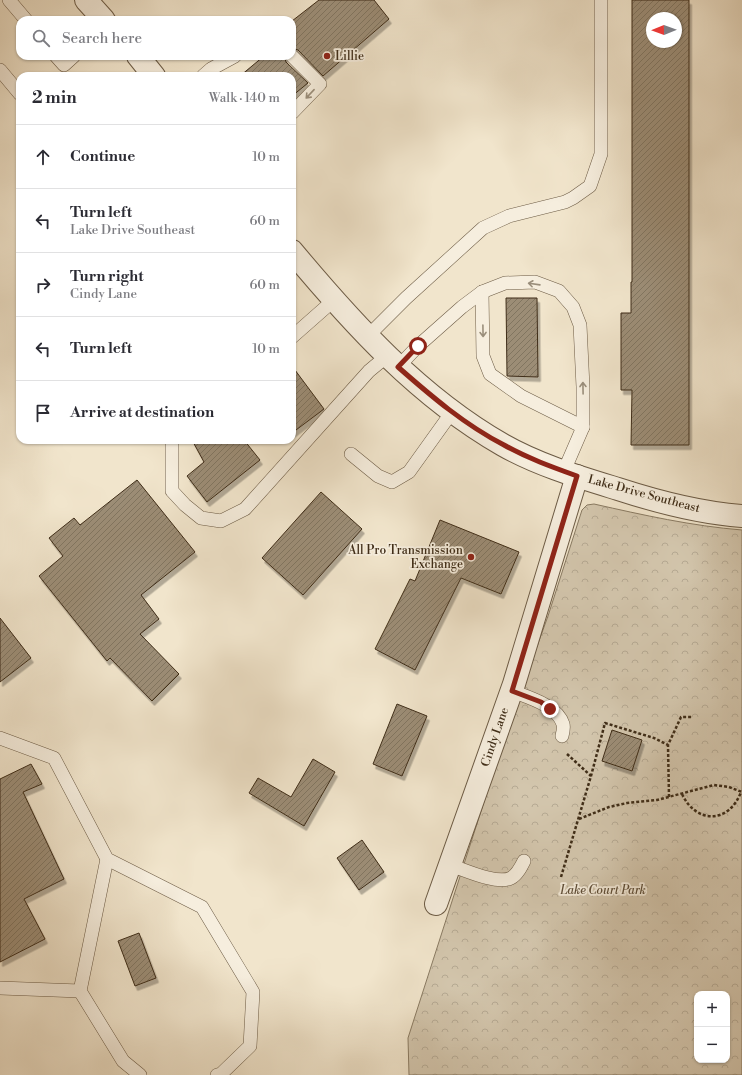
<!DOCTYPE html>
<meta charset="utf-8">
<style>
:root{--surface:#fff;--page:#f2f2f3;--text:#2b2b33;--muted:#7c7c81;--line:#e1e1e2}
body{margin:0;font-family:"Libre Bodoni",serif;background:var(--page);color:var(--text)}
.controls{position:absolute;right:12px;bottom:12px;display:grid;overflow:hidden;border-radius:8px;box-shadow:0 1px 3px #0004}
.controls button{width:36px;height:36px;display:grid;place-items:center;padding:0;border:0;border-bottom:1px solid var(--line);background:var(--surface);color:var(--text);font:20px sans-serif}
.compass{position:absolute;left:646px;top:12px;width:36px;height:36px;border-radius:50%;background:var(--surface);box-shadow:0 1px 3px #0004;rotate:269deg}
.stop{position:absolute;width:12px;height:12px;margin:-9px;border:3px solid #8f2418;border-radius:50%;background:#fff}
.stop.end{background:#8f2418;border-color:#fff;box-shadow:0 1px 4px #0008}
.list{margin:0;padding:0;list-style:none}
h2{display:flex;justify-content:space-between;align-items:center;height:52px;margin:0;padding:0 16px;font-size:17px}
h2 small{font-size:13px;font-weight:400;color:var(--muted)}
.list li{display:grid;grid-template-columns:26px 1fr auto;gap:12px;align-items:center;box-sizing:border-box;height:64px;padding:0 16px;border-top:1px solid var(--line)}
.list b{display:block;font-size:15px;white-space:nowrap}
.list p{margin:0;font-size:13px;white-space:nowrap;color:var(--muted)}
.list em{font-size:13px;font-style:normal;color:var(--muted)}
.icon{flex:none;width:22px;height:22px;fill:none;stroke:currentColor;stroke-width:2;stroke-linecap:round;stroke-linejoin:round}
.map{position:relative;flex:none;width:742px;height:1075px;overflow:hidden}
.search{position:absolute;background:var(--surface);box-shadow:0 1px 3px #0004;left:16px;top:16px;width:280px;height:44px;display:flex;align-items:center;gap:10px;box-sizing:border-box;padding:0 14px;border-radius:12px;color:var(--muted);font-size:15px}
.panel{position:absolute;background:var(--surface);box-shadow:0 1px 3px #0004;left:16px;top:72px;width:280px;height:372px;border-radius:12px}
.map>svg:first-child{display:block}
</style>
<div class="map">
<svg width="742" height="1075" viewBox="0 0 742 1075">
<defs>
<pattern id="forest-crowns" width="20" height="18" patternUnits="userSpaceOnUse"><rect width="20" height="18" fill="#d3c6ad"/><path d="M2 6a3 3 0 1 1 6 0M12 15a3 3 0 1 1 6 0" fill="none" stroke="#b6aa94"/></pattern>
<pattern id="building-hatch" width="6" height="6" patternUnits="userSpaceOnUse"><rect width="6" height="6" fill="#9c8d76"/><path d="M-1 1l2-2M0 6l6-6M5 7l2-2" fill="none" stroke="#817460"/></pattern>
<filter id="shadow"><feDropShadow dx="2.5" dy="4.5" stdDeviation="0" flood-color="#0004"/></filter>
</defs>
<rect width="100%" height="100%" fill="#f1e5cc"/>
<filter id="stains"><feTurbulence type="fractalNoise" baseFrequency=".005" numOctaves="4"/><feColorMatrix values="0 0 0 0 .2 0 0 0 0 .09 0 0 0 0 .02 0 0 0 .5 -.17"/></filter>
<radialGradient id="worn" r=".72"><stop offset=".6" stop-color="#630" stop-opacity="0"/><stop offset="1" stop-color="#630" stop-opacity=".3"/></radialGradient>
<path fill="url(#forest-crowns)" stroke="#897a62" fill-rule="evenodd" d="M594,504c49,11 98,22 148,26v545h-333l-1,-37 103,-320 37,-102 34,-106 5,-5zM697,994h30v66h-30z"/>
<g fill="url(#building-hatch)" stroke="#3f2d18" fill-rule="evenodd" filter="url(#shadow)">
<polygon points="319,0 374,0 389,19 323,76 298,50 292,48 292,21"/>
<path d="M632,0h57v445h-58l1,-55h-11v-77h10v-31h1zM652,18h24v24h-24z"/>
<polygon points="264,56 284,56 286,62 308,83 292,96 292,76 240,76"/>
<polygon points="506,298 537,298 538,377 507,376"/>
<polygon points="292,366 324,409 292,433"/>
<polygon points="192,440 244,440 260,460 207,502 187,476 204,462"/>
<polygon points="137,480 195,552 141,595 159,619 140,634 179,674 152,701 110,658 107,661 39,576 63,556 49,538 74,518 80,525"/>
<polygon points="321,492 362,529 303,595 262,558"/>
<polygon points="440,520 519,552 501,594 461,578 415,670 375,649 410,579 415,581"/>
<polygon points="0,618 31,658 0,682"/>
<polygon points="397,704 427,716 402,776 373,764"/>
<polygon points="612,730 642,740 632,771 602,761"/>
<polygon points="313,759 335,772 304,826 249,793 258,778 291,797"/>
<polygon points="31,764 42,784 23,792 64,879 24,899 45,939 0,962 0,779"/>
<polygon points="362,840 384,872 359,890 337,858"/>
<polygon points="139,933 156,978 135,986 118,941"/>
</g>
<g fill="none" stroke-linecap="round" stroke-linejoin="round">
<defs>
<g id="service">
<polyline points="9,0 26,20"/>
<polyline points="56,56 64,65 74,56"/>
<polyline points="292,56 320,84 292,113"/>
<polyline points="0,70 20,94"/>
<polyline points="203,76 211,69 235,56"/>
<polyline points="482,292 483,356 490,374 521,396 583,427"/>
<polyline points="368,336 406,298 483,228 509,216 565,202 573,198 590,186 601,154 601,0"/>
<polyline points="292,337 334,300"/>
<polyline points="398,367 418,346 462,307 482,292 505,283 535,282 559,291 573,307 580,325 583,387 583,427 564,471"/>
<polyline points="172,440 172,491 185,505 201,518 221,521 245,509 369,371 387,356"/>
<polyline points="351,454 378,476 392,482 409,472 452,412"/>
<path d="M512,691c15,6 45,14 51,33 1,3 0,8 -1,12"/>
<polyline points="0,738 54,758 107,859 202,907 253,992 250,1046 221,1074 217,1075"/>
<polyline points="107,859 80,991 123,1061 140,1075"/>
<path d="M450,865c15,5 47,20 61,13 6,-3 10,-11 13,-17"/>
<polyline points="0,988 80,991"/>
</g>
<g id="minor">
<polyline points="86,0 104,20"/>
<polyline points="138,56 154,76"/>
<path d="M292,251c61,73 127,146 211,194 35,20 76,32 115,44 40,13 82,24 124,27"/>
<polyline points="436,904 514,684 577,476"/>
</g>
</defs>
<use href="#service" stroke="#6c5b45" stroke-width="14"/>
<use href="#minor" stroke="#6c5b45" stroke-width="24"/>
<g stroke="#3f2d18" stroke-width="2.5" stroke-dasharray="3 2" stroke-linecap="butt">
<polyline points="567,754 591,776"/>
<path d="M682,794c14,30 47,30 59,-2"/>
<polyline points="669,797 668,745 681,717 692,717"/>
<polyline points="579,819 609,807 627,803 657,800 714,785 729,787 742,792"/>
<polyline points="561,877 591,776 605,723 654,738 668,745"/>
</g>
<use href="#service" stroke="#f6eede" stroke-width="13"/>
<use href="#minor" stroke="#f6eede" stroke-width="22"/>
</g>
<defs><path id="oneway-shaft" d="M-6 0H5M1.5-3L5.5 0L1.5 3" fill="none" stroke-width="1.6" stroke-linecap="round" stroke-linejoin="round"/></defs>
<g stroke="#9a8e7b">
<use href="#oneway-shaft" transform="translate(310 94) rotate(133)"/>
<use href="#oneway-shaft" transform="translate(534 284) rotate(-172)"/>
<use href="#oneway-shaft" transform="translate(483 331) rotate(89)"/>
<use href="#oneway-shaft" transform="translate(583 388) rotate(-91)"/>
</g>
<g fill="none" stroke-linecap="round" stroke-linejoin="round">
<path stroke="#8f2418" stroke-width="5" d="M418,346l-20,21c33,29 67,58 106,78 23,13 48,22 73,31l-65,215 29,11 9,7"/>
</g>
<g fill="#8f2418" stroke="#f6eede" stroke-width="1.5">
<circle cx="327" cy="56" r="4"/>
<circle cx="471" cy="557" r="4"/>
</g>
<g text-anchor="middle" dominant-baseline="central" stroke-width="3.5" stroke-linejoin="round" paint-order="stroke">
<g font-size="12" fill="#3f2d18" stroke="#f6eede" text-anchor="start">
<text x="335" y="56">Lillie</text>
<text x="463" y="550" text-anchor="end">All Pro Transmission<tspan x="463" dy="14">Exchange</tspan></text>
</g>
<g font-size="12" fill="#3f2d18" stroke="#f6eede">
<text transform="translate(644 494) rotate(15)">Lake Drive Southeast</text>
<text transform="translate(495 737) rotate(-71)">Cindy Lane</text>
</g>
<g font-size="12" font-style="italic" fill="#5d4c36" stroke="#f6eede">
<text x="603" y="890">Lake Court Park</text>
</g>
</g>
<rect width="100%" height="100%" filter="url(#stains)"/>
<rect width="100%" height="100%" fill="url(#worn)"/>
</svg>
<div class="controls">
<button>+</button>
<button>−</button>
</div>
<svg class="compass" viewBox="-18 -18 36 36"><path d="M0-13l5 13h-10z" fill="#e53935"/><path d="M0 13l5-13h-10z" fill="#7c7c81"/></svg>
<div class="stop" style="left:418px;top:346px"></div>
<div class="stop end" style="left:550px;top:709px"></div>
<div class="search"><svg class="icon" aria-label="search" viewBox="0 0 24 24"><circle cx="10" cy="10" r="6"/><path d="M15 15l6 6"/></svg>Search here</div>
<section class="panel">
<h2>2 min<small>Walk · 140 m</small></h2>
<ul class="list">
<li><svg class="icon" aria-label="ahead" viewBox="0 0 24 24"><path d="M12 20V5M6 11l6-6 6 6"/></svg><div><b>Continue</b></div><em>10 m</em></li>
<li><svg class="icon" aria-label="left" viewBox="0 0 24 24"><path d="M17 20v-9H6M10 6l-5 5 5 5"/></svg><div><b>Turn left</b><p>Lake Drive Southeast</p></div><em>60 m</em></li>
<li><svg class="icon" aria-label="right" viewBox="0 0 24 24"><path d="M7 20v-9h11M14 6l5 5-5 5"/></svg><div><b>Turn right</b><p>Cindy Lane</p></div><em>60 m</em></li>
<li><svg class="icon" aria-label="left" viewBox="0 0 24 24"><path d="M17 20v-9H6M10 6l-5 5 5 5"/></svg><div><b>Turn left</b></div><em>10 m</em></li>
<li><svg class="icon" aria-label="arrive" viewBox="0 0 24 24"><path d="M6 21V4h12l-3 4 3 4H6"/></svg><div><b>Arrive at destination</b></div></li>
</ul>
</section>
</div>
